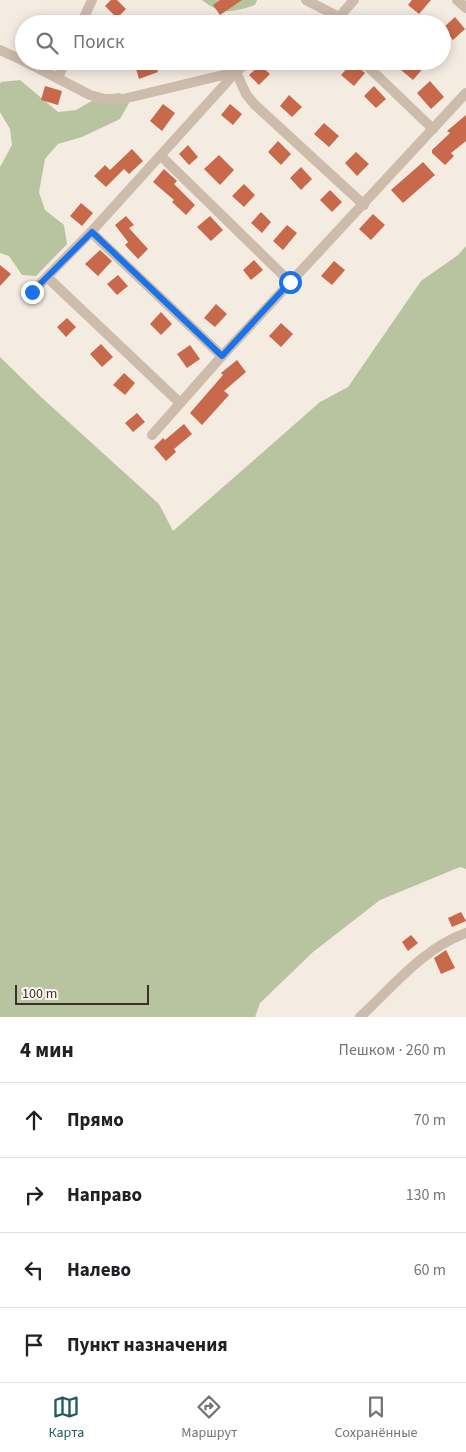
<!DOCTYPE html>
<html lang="ru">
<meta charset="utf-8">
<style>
:root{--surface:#fff;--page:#f6f6f6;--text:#202124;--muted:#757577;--line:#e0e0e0;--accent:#1f5a5e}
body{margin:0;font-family:"Source Sans 3",sans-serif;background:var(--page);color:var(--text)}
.scale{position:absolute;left:15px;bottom:12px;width:134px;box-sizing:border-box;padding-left:5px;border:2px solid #3b302b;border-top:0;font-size:14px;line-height:18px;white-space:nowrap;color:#3b302b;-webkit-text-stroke:4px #fbf5ee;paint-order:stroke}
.stop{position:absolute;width:15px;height:15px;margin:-11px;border:4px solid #1a73e8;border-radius:50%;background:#fff}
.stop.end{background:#1a73e8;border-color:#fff;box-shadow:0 1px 5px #0008}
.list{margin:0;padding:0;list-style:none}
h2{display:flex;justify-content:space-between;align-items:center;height:65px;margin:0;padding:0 20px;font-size:21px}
h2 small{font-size:16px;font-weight:400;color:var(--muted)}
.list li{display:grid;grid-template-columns:32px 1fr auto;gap:15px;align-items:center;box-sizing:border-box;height:75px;padding:0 20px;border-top:1px solid var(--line)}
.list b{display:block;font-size:19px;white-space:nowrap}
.list em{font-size:16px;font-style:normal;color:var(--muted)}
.icon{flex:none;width:28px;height:28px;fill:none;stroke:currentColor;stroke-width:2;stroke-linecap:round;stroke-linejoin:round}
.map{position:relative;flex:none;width:466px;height:1017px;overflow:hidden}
.search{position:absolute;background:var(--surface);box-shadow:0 2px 12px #0003;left:15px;right:15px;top:15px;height:55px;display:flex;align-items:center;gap:12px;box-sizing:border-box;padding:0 18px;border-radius:28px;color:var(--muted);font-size:19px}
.sheet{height:365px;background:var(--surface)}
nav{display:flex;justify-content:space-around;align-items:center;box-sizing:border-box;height:70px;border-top:1px solid var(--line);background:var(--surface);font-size:14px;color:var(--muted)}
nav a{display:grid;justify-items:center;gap:2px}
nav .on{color:var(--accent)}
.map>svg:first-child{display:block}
</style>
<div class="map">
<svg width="466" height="1017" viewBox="0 0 466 1017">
<rect width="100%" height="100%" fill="#f4ebe1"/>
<g fill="#b8c4a0">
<path d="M202,0h55l-2,5c-22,7 -34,11 -53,-5z"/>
<polygon points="20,80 58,112 76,110 102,95 120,93 129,103 120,119 82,137 58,144 45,159 39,192 45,210 64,225 67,244 36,276 22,275 9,256 0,253 0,167 12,145 10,129 0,112 0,84 1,82"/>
<polygon points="466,246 466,869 460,867 380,900 313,952 260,1003 255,1017 0,1017 0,357 41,397 159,504 173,531 320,402 348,387 421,281 458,255"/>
</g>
<g fill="#c8694b">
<polygon points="111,0 117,0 126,9 117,18 105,6"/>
<polygon points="220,0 242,0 220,15 213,5"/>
<polygon points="412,0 431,0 419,14 408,5"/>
<polygon points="368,15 379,24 361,24"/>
<polygon points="455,17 465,29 453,40 443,28"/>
<polygon points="147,61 154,61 158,72 139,79 135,65"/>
<polygon points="409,61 421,61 426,65 413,80 401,70"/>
<polygon points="353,62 365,73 354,86 341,75"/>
<polygon points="260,65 270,74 259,85 249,75"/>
<polygon points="430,81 444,97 431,109 417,93"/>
<polygon points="45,86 62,91 58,105 41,100"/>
<polygon points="374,86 386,99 376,108 364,96"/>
<polygon points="289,95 302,107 292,117 280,106"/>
<polygon points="163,104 175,113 162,131 150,121"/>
<polygon points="230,104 242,114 233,125 221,115"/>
<polygon points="466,115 466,141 451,153 454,156 445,165 432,153 432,150 450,133 447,131"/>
<polygon points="324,123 339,136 329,147 314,134"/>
<polygon points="278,141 291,154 281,165 268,152"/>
<polygon points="188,145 198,157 189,165 179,154"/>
<polygon points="132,149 143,161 129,174 124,169 106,187 94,176 105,165 110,170"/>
<polygon points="356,152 369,164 357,176 345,163"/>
<polygon points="219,155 234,170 220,185 204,169"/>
<polygon points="423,162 435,175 403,203 391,190"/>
<polygon points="301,167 312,179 301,190 290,178"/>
<polygon points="164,169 177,181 174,184 195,205 186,215 172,202 174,200 153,182"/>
<polygon points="244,184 255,195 244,207 232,196"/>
<polygon points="330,190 342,202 332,212 320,200"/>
<polygon points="81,203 93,213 82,226 70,216"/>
<polygon points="261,212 271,222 262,233 251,223"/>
<polygon points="373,214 385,225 371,240 359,229"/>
<polygon points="126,216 134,225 129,228 148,249 138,259 125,245 128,242 115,225"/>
<polygon points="210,216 223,230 211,241 197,227"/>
<polygon points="287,225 297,233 283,250 273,241"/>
<polygon points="100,250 112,261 98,276 85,264"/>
<polygon points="254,260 263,270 251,280 243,270"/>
<polygon points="334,261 345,270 332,285 321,276"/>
<polygon points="0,265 11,274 0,286"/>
<polygon points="118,275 128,286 117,295 107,284"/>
<polygon points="216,304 227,314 215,327 204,318"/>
<polygon points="161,312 172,324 161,335 150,324"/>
<polygon points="67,318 76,327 66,337 57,327"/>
<polygon points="281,323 293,334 281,347 269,336"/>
<polygon points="101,344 113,357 102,367 90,354"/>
<polygon points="190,345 200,359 187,368 177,354"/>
<polygon points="237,360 246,372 224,391 229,395 202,425 190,413 223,375 221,373"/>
<polygon points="124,373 135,383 125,395 113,385"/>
<polygon points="137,413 145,422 133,432 125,423"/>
<polygon points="184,424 192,434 174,449 176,452 166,461 154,447 163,438 165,440"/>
<polygon points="461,912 466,921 452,927 448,918"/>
<polygon points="411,935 418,943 408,951 402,942"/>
<polygon points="446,950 455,968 441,974 434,958"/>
</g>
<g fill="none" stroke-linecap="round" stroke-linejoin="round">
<g stroke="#cdbbac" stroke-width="10">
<polyline points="306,0 339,17"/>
<polyline points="457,0 466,8"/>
<polyline points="81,24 92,0"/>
<polyline points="333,24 354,0"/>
<polyline points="0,50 24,61"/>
<polyline points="24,61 90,95 105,99 123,99 236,72 249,61"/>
<polyline points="362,61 433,129"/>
<polyline points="58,78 65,61"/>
<polyline points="161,156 290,282"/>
<polyline points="91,232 222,356"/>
<polyline points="47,277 180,403"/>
<polyline points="32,292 91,232 236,72 246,94 254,104 364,205"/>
<polyline points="152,435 222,356 466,93"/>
<path d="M360,1017c34,-31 62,-68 106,-84"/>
</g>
</g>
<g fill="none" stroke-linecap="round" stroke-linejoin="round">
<polyline stroke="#1a73e8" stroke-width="6" points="32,292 92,232 222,356 290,282"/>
</g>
</svg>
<div class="scale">100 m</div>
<div class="stop" style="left:290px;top:282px"></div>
<div class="stop end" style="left:32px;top:292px"></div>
<div class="search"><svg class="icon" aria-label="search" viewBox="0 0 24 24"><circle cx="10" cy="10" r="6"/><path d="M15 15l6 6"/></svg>Поиск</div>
</div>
<section class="sheet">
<h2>4 мин<small>Пешком · 260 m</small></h2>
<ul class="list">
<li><svg class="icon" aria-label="ahead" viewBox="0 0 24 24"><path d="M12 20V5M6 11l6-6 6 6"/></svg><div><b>Прямо</b></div><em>70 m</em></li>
<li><svg class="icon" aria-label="right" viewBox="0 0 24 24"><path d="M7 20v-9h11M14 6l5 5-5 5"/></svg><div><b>Направо</b></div><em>130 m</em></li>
<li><svg class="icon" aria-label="left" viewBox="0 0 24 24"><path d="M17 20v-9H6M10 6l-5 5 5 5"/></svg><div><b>Налево</b></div><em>60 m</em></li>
<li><svg class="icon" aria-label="arrive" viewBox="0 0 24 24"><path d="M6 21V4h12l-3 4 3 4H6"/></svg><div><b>Пункт назначения</b></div></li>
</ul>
</section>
<nav>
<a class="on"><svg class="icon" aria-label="map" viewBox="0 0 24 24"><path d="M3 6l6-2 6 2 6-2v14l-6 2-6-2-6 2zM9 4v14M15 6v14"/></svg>Карта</a>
<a><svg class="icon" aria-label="directions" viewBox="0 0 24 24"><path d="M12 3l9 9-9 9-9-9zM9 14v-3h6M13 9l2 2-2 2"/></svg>Маршрут</a>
<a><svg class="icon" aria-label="saved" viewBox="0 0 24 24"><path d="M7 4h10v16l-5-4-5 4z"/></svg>Сохранённые</a>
</nav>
